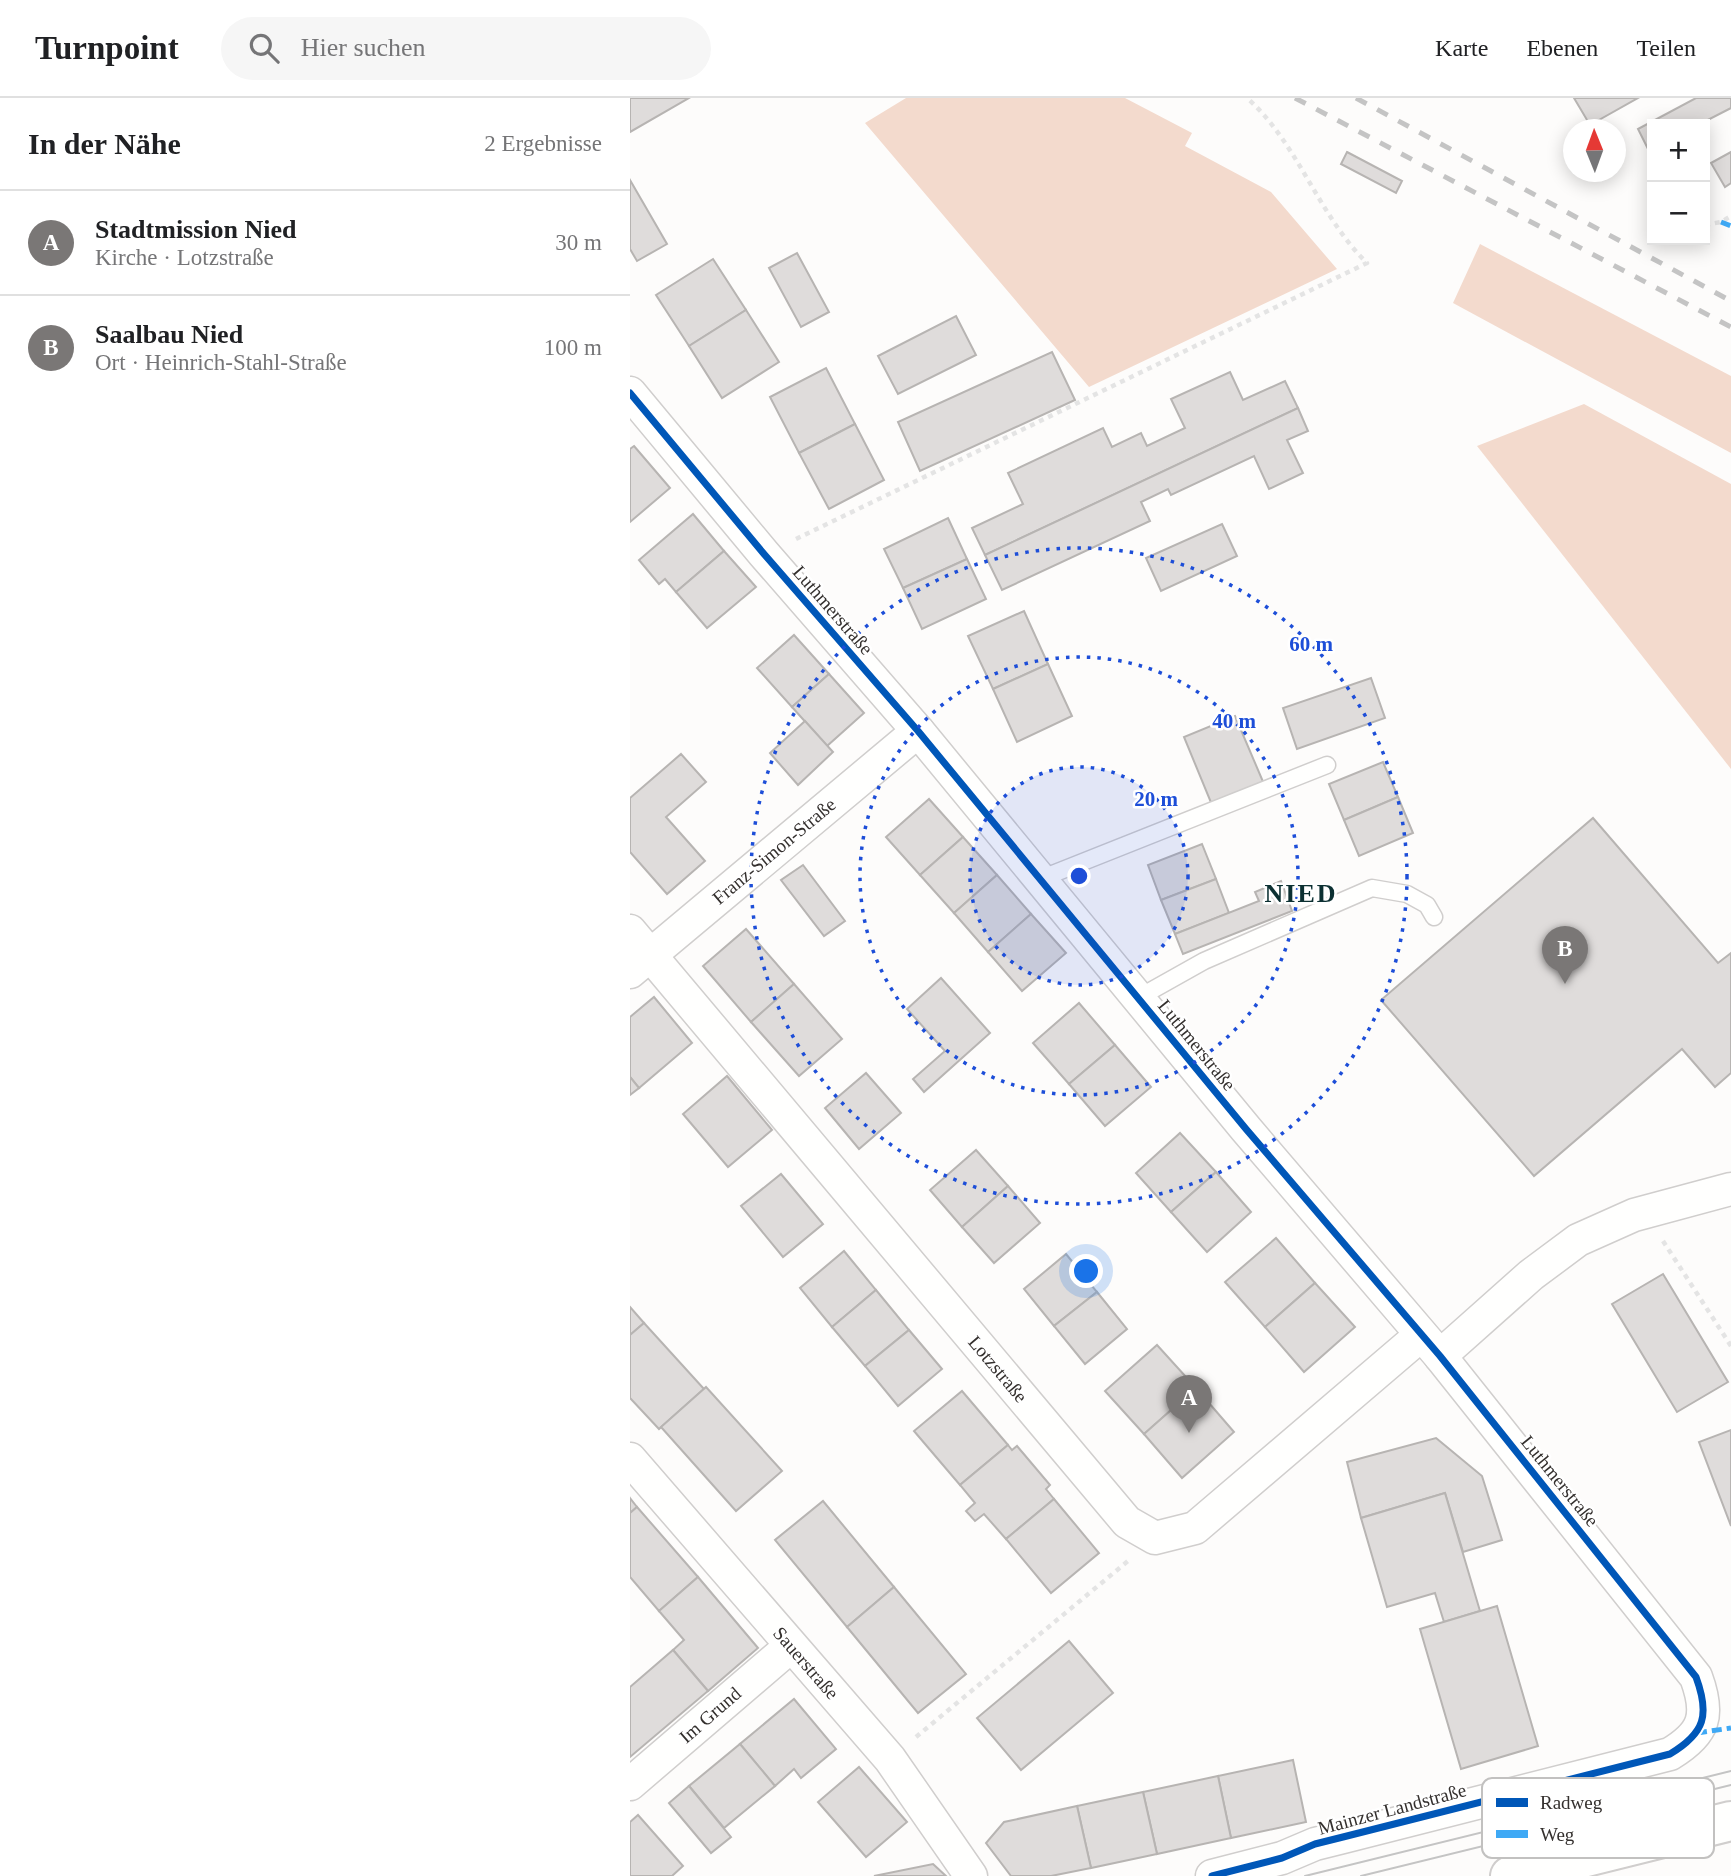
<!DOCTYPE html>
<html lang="de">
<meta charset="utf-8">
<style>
:root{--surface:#fff;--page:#f6f6f6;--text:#202124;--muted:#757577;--line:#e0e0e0;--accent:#7a7776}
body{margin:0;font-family:"Times New Roman",serif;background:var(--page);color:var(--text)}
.controls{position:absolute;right:21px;top:21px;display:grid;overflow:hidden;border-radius:0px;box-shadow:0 4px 18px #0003}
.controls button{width:63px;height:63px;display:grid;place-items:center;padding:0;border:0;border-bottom:2px solid var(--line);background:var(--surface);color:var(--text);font:35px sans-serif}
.compass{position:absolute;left:933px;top:21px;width:63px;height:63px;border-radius:50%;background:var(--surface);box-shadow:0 4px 18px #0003;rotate:359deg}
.you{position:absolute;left:457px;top:1174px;width:24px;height:24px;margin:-18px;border:5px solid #fff;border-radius:50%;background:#1a73e8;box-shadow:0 0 0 10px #1a73e833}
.badge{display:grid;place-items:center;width:46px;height:46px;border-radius:50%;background:var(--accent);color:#fff;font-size:23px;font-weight:700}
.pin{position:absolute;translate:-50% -58px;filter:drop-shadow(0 2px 4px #0008)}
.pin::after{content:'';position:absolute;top:37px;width:24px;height:21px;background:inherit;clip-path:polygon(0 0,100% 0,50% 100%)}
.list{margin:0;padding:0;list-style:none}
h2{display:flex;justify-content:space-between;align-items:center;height:91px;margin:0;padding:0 28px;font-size:30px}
h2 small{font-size:23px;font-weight:400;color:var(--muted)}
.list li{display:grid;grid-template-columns:46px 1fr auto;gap:21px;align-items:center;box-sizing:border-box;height:105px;padding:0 28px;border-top:2px solid var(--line)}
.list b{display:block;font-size:26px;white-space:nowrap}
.list p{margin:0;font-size:23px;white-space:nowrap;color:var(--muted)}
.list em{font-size:23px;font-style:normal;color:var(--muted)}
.icon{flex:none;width:38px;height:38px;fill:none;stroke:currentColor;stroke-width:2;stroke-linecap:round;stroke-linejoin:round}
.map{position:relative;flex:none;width:1101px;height:1778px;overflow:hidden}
header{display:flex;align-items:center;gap:42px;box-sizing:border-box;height:98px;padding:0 35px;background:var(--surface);border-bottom:2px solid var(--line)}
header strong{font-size:33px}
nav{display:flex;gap:38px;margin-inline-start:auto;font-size:24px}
.search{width:490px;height:63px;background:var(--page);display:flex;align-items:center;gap:18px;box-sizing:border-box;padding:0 24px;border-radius:38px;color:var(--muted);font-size:26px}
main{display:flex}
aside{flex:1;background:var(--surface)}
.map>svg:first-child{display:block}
</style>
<header>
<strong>Turnpoint</strong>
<div class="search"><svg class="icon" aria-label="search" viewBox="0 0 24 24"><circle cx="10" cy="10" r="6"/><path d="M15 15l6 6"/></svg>Hier suchen</div>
<nav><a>Karte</a><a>Ebenen</a><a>Teilen</a></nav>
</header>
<main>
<aside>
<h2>In der Nähe<small>2 Ergebnisse</small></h2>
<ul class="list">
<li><span class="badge">A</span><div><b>Stadtmission Nied</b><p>Kirche · Lotzstraße</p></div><em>30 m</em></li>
<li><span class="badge">B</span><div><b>Saalbau Nied</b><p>Ort · Heinrich-Stahl-Straße</p></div><em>100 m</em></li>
</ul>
</aside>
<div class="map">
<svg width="1101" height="1778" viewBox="0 0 1101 1778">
<rect width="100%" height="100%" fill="#fdfcfb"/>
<g fill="#f3dacd">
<polygon points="276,0 495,0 562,35 555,48 641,94 707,171 459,289 235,25"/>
<polygon points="850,146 1101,278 1101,355 823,205"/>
<polygon points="954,306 1101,386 1101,671 847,348"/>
</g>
<g fill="#dfdcdb" stroke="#b7b4b2" stroke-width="2">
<polygon points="0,0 59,0 0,34"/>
<polygon points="944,0 1008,0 960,27"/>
<polygon points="1066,0 1101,0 1101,10 1070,26 1022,26 1022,51 1019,53 1008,31"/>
<polygon points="717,54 772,83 766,95 711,66"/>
<polygon points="1101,54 1101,85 1095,89 1081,65"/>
<polygon points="0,82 37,146 7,163 0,151"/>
<polygon points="167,155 199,214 171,229 139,170"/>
<polygon points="83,161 116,212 59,248 26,197"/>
<polygon points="116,212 149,264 92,300 59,248"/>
<polygon points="326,218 346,257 268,296 248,258"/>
<polygon points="422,254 445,302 290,373 268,324"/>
<polygon points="196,270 225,326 169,355 140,299"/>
<polygon points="600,274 613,302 655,283 668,310 355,457 342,430 393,406 378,375 473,330 482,349 511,335 517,348 555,330 541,301"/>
<polygon points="668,310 678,333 657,342 673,375 639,391 624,358 541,397 538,391 511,404 520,423 372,492 355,457"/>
<polygon points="225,326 254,382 199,411 169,355"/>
<polygon points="4,348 40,390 0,424 0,351"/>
<polygon points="63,416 94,453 46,494 35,481 29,486 9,462"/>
<polygon points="318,420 337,461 273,490 254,451"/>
<polygon points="592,426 607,458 531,493 516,460"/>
<polygon points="94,453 126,489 77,530 46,494"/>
<polygon points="337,461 356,501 292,531 273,490"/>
<polygon points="394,513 418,566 363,591 338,538"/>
<polygon points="164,537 199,576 162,609 127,570"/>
<polygon points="418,566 442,618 387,644 363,591"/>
<polygon points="199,576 234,615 197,648 162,609"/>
<polygon points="741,580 755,620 667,651 653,610"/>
<polygon points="605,618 634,686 582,707 554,639"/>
<polygon points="175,623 203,654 168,687 140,655"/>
<polygon points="51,656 76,684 36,719 75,763 37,796 0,754 0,700"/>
<polygon points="753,664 768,699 714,722 699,686"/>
<polygon points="768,699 783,735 729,758 714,722"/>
<polygon points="299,701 333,739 290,777 256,739"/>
<polygon points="963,720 1088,865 1101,855 1101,975 1085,989 1052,951 904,1078 751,902"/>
<polygon points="333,739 367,777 324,815 290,777"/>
<polygon points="572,746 586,781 531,802 518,767"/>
<polygon points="173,767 215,823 194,838 151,782"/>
<polygon points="367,777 401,816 358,854 324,815"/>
<polygon points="586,781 599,815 545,836 531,802"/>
<polygon points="651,783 662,813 553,856 545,836 629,803 625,794"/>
<polygon points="401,816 436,855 392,893 358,854"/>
<polygon points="116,831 164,886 121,924 73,868"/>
<polygon points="311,880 360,935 294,994 283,981 315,953 277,911"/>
<polygon points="164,886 212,941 169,978 121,924"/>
<polygon points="24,899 62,945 9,990 0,979 0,919"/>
<polygon points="449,905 485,947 439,986 403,945"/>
<polygon points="485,947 521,989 475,1028 439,986"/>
<polygon points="236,975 271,1015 229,1051 195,1010"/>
<polygon points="97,978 142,1032 98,1069 53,1016"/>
<polygon points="0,979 9,990 0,997"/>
<polygon points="550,1035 586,1074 541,1114 506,1075"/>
<polygon points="346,1052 378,1088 332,1129 300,1092"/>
<polygon points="586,1074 621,1114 577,1154 541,1114"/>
<polygon points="151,1076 193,1126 153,1159 111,1108"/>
<polygon points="378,1088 410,1125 364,1165 332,1129"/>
<polygon points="646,1140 685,1185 635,1229 595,1184"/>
<polygon points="214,1153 246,1192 202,1229 170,1190"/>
<polygon points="436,1156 467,1194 424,1228 394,1191"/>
<polygon points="1033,1176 1098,1284 1047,1314 982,1206"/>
<polygon points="685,1185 725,1229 674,1274 635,1229"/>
<polygon points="246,1192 279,1232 235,1268 202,1229"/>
<polygon points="467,1194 497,1231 455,1266 424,1228"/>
<polygon points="0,1209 14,1225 0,1237"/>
<polygon points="14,1225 74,1291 29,1331 0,1300 0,1237"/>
<polygon points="279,1232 312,1271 268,1308 235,1268"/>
<polygon points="527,1247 566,1290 514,1336 475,1293"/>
<polygon points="76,1289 152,1373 106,1413 31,1329"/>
<polygon points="566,1290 604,1334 552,1380 514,1336"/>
<polygon points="332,1293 378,1347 330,1387 284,1333"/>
<polygon points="1101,1332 1101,1428 1069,1344"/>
<polygon points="806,1340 852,1378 872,1442 833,1454 815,1395 731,1420 717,1364"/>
<polygon points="378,1347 382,1352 387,1348 420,1387 416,1391 424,1401 376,1441 354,1416 345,1423 336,1413 345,1405 330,1387"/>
<polygon points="815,1395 850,1513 814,1524 805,1495 757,1509 731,1420"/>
<polygon points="0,1400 7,1409 0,1415"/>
<polygon points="424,1401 469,1455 421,1495 376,1441"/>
<polygon points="193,1403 264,1489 217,1529 145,1442"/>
<polygon points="7,1409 68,1479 29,1513 0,1479 0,1415"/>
<polygon points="68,1479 128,1550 78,1593 43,1552 54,1542 29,1513"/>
<polygon points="264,1489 336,1576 288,1615 217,1529"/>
<polygon points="867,1508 908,1648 831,1671 790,1531"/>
<polygon points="439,1543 483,1595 391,1672 347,1620"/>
<polygon points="43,1552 78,1593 0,1659 0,1589"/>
<polygon points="164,1601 206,1651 171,1680 164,1671 145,1688 110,1646"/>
<polygon points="110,1646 145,1688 94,1730 59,1688"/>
<polygon points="663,1662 676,1724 601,1740 588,1678"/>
<polygon points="229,1669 277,1724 236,1759 188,1704"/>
<polygon points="588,1678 601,1740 527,1756 513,1694"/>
<polygon points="59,1688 101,1739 81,1755 39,1705"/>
<polygon points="513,1694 527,1756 461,1770 447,1708"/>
<polygon points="447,1708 461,1770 421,1778 381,1778 356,1745 374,1724"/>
<polygon points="8,1717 53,1768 42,1778 0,1778 0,1724"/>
<polygon points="303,1766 316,1778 244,1778"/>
</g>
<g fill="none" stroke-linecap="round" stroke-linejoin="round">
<defs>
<g id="service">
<polyline points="410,781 697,667"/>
<polyline points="508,900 574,863 742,790 777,796 797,807 804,819"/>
</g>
<g id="minor">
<path d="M0,295l134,161 154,177 328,398 194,227 256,321c14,38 9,56 -26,77l-327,83 -28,7 -33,14 -70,18"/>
<polyline points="0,833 497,1424 525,1440 565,1430 791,1237"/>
<polyline points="0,874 288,633"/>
<polyline points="810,1258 901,1177 948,1142 1004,1117 1101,1091"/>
<polyline points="0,1361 260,1661 341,1778"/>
<polyline points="0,1686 161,1548"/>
</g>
<polyline id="secondary" points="880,1778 1101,1723"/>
</defs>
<use href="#service" stroke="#d0cecd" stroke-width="19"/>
<use href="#minor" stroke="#d0cecd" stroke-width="35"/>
<use href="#secondary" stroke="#d0cecd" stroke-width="42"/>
<g stroke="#e4e4e4" stroke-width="4.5" stroke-dasharray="5 5" stroke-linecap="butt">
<polyline points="1075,127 1091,124 1101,118"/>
<path d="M166,441l571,-276c-49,-48 -69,-120 -120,-165"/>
<polyline points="1033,1143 1101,1248"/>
<polyline points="286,1639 498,1463"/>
</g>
<use href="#service" stroke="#fffffe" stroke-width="16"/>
<use href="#minor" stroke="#fffffe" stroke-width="32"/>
<use href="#secondary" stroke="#fffffe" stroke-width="38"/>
<g stroke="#c4c4c4" stroke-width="2">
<polyline points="675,1778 1101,1673"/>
<polyline points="731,1778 1101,1687"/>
</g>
<g stroke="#c4c4c4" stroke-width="5" stroke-dasharray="12 12" stroke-linecap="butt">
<polyline points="665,0 1101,229"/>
<polyline points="726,0 1101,203"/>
</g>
<g stroke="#3fa9f5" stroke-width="5" stroke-dasharray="10 5" stroke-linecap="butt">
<polyline points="1091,124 1101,128"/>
<polyline points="1067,1635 1101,1630"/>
</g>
<defs>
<path id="cycleway" d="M0,295l134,161 154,177 328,398 194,227 256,321c14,38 9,56 -26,77l-327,83 -28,7 -33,14 -70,18"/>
</defs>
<use href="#cycleway" stroke="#fff" stroke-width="11"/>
<use href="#cycleway" stroke="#0057b8" stroke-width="7"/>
</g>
<circle cx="449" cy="778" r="109" fill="#1d4ed8" fill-opacity=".12"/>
<g fill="none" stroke="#1d4ed8" stroke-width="3.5" stroke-dasharray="3.5 7">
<circle cx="449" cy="778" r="109"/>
<circle cx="449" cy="778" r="219"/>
<circle cx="449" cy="778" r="328"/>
</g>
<g text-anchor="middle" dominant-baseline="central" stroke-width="5" stroke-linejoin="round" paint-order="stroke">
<g font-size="19" fill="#34302e" stroke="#fff">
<text transform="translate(203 512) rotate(49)">Luthmerstraße</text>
<text transform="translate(144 753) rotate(-40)">Franz-Simon-Straße</text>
<text transform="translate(567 947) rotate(51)">Luthmerstraße</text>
<text transform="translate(368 1271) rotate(50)">Lotzstraße</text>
<text transform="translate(930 1383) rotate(51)">Luthmerstraße</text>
<text transform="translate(176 1565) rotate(49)">Sauerstraße</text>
<text transform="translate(80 1617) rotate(-41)">Im Grund</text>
<text transform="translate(762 1711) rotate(-15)">Mainzer Landstraße</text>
</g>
<g font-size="26" font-weight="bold" letter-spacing="2" fill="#0c3032" stroke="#fff">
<text x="671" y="795">NIED</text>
</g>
</g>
<rect x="852" y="1680" width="232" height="80" rx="10" fill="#fff" stroke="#c2c1c0" stroke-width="2"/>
<rect x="866" y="1700" width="32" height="9" fill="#0057b8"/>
<rect x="866" y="1732" width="32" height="8" fill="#3fa9f5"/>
<g font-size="19" fill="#34302e">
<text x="910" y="1711">Radweg</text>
<text x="910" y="1743">Weg</text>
</g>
<circle cx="449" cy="778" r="10" fill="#1d4ed8" stroke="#fff" stroke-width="3.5"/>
<g font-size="21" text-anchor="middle" font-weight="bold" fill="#1d4ed8" stroke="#fff" stroke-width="5" stroke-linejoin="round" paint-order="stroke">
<text x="681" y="553">60 m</text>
<text x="604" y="630">40 m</text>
<text x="526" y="708">20 m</text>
</g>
</svg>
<div class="controls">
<button>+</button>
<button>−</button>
</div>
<svg class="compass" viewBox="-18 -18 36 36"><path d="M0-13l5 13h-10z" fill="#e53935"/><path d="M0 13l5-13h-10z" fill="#757577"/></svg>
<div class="you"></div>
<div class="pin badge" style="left:559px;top:1335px">A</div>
<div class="pin badge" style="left:935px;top:886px">B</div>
</div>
</main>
